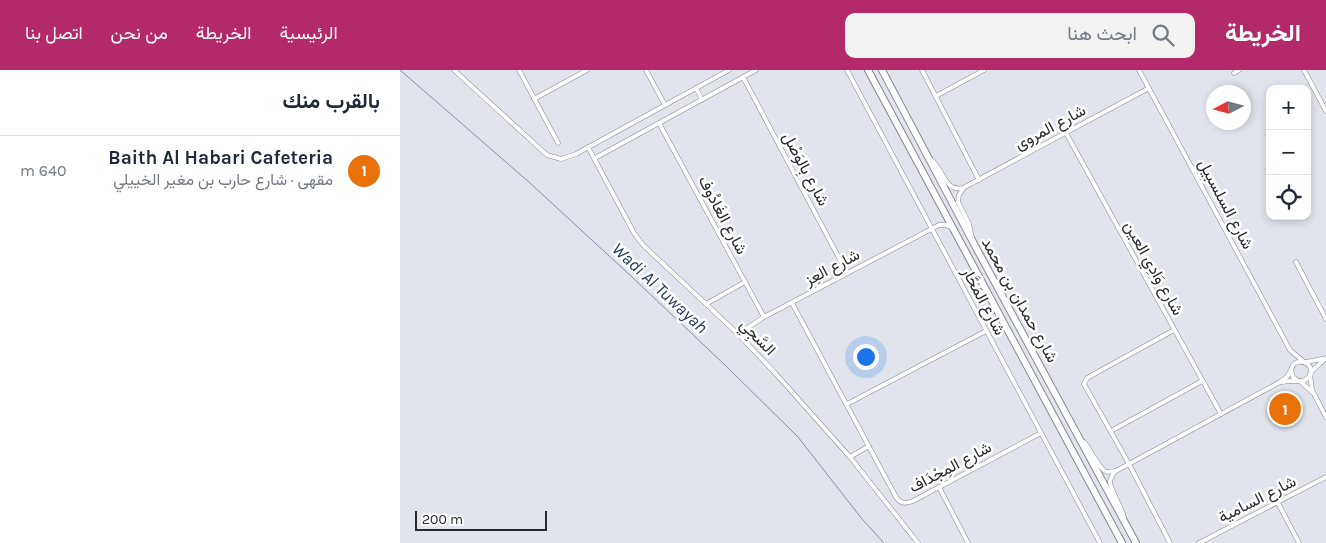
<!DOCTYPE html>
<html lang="ar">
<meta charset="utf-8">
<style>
:root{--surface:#fff;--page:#f2f2f3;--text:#1f2937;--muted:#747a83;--line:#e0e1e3;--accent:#b32969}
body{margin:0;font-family:Karla,Vazirmatn,sans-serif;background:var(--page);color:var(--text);direction:rtl}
.controls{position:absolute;right:15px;top:15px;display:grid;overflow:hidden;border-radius:10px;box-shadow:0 2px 8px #0003}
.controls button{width:45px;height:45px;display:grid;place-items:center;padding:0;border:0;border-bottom:1px solid var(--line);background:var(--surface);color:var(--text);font:25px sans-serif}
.compass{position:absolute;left:806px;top:15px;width:45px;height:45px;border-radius:50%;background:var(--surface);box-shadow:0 2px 8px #0003;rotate:264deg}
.scale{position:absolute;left:15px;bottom:12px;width:132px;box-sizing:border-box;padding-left:5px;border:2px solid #28292c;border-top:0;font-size:14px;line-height:18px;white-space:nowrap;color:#28292c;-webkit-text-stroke:4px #fff;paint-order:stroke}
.you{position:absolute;left:465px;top:286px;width:18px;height:18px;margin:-12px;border:4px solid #fff;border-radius:50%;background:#1a73e8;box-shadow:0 0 0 8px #1a73e833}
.badge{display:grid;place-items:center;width:32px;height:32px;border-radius:50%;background:var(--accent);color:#fff;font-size:16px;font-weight:700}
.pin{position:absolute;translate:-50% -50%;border:2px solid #fff;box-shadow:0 1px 5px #0006}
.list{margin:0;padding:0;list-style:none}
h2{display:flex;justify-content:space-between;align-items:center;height:65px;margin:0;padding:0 20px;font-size:21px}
h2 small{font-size:16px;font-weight:400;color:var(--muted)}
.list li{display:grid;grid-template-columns:32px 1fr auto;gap:15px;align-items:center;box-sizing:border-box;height:70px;padding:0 20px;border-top:1px solid var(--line)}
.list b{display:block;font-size:19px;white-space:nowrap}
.list p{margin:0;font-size:16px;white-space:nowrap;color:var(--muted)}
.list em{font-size:16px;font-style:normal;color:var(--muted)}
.icon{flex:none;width:28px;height:28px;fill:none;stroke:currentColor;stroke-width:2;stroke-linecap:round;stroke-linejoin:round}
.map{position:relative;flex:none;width:926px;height:473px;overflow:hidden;direction:ltr}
header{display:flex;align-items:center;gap:30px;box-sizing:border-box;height:70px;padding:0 25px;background:var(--accent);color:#fff}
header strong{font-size:24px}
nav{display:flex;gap:28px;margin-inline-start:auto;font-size:18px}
.search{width:350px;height:45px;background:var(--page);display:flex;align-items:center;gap:12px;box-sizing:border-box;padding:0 18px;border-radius:10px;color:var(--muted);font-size:19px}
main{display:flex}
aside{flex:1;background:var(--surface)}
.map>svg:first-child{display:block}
</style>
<header>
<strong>الخريطة</strong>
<div class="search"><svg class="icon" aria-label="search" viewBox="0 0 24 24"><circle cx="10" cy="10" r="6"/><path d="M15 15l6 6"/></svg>ابحث هنا</div>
<nav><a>الرئيسية</a><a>الخريطة</a><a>من نحن</a><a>اتصل بنا</a></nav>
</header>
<main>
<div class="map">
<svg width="926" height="473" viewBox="0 0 926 473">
<rect width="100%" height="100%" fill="#e1e4ec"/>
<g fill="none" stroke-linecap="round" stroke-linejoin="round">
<polyline stroke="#8391aa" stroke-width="1" points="0,0 130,113 232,207 327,297 398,367 462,449 484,473"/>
<defs>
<g id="minor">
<polyline points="54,0 147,85 161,89 176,84 329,0"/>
<polyline points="119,0 158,73"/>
<polyline points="246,0 265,35"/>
<polyline points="447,0 700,473"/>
<polyline points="522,0 579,110"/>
<polyline points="739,0 890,280 904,292"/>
<polyline points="904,0 926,41"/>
<polyline points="834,3 839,0"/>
<polyline points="343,7 447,203"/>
<polyline points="296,18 302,30"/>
<polyline points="536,26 584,0"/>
<polyline points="134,29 187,0"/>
<polyline points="259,53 364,247"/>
<polyline points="666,63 821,344"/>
<polyline points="188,77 234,163 243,175 338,264 376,304 450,387 518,473"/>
<polyline points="195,88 356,0"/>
<path d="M532,90c12,11 13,32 31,28l186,-100"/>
<polyline points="563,119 559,125 558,132 569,154 572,168"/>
<polyline points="896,192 926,249"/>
<path d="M392,233l104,194c4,7 10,7 17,4l128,-68"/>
<polyline points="306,234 345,212"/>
<polyline points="338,264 364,247 539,155 546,155 552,158"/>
<polyline points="906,292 922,289"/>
<polyline points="911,302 926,288"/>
<polyline points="910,304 912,320 926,347"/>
<polyline points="900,311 913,323"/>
<path d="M883,312c6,-2 14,0 20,-1 3,-1 5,-3 7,-5 8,-17 -26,-21 -17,1l5,4"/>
<polyline points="447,334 586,261"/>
<polyline points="711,361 802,311"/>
<path d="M684,372c6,6 16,29 23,30 2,0 6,-1 9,-1l164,-89 7,-5 4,-7"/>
<polyline points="450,387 469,376"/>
<path d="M715,401c-2,4 -5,7 -5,11 0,7 12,26 14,35"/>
<polyline points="539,417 568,473"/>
<polyline points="878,433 899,473"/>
<polyline points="770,473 729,394 684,314 687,308 774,260"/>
<polyline points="799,473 926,407"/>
</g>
<g id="primary">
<polyline points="468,0 722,473"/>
<polyline points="482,0 573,172 736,473"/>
</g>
</defs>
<use href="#minor" stroke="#84878e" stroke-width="5"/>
<use href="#primary" stroke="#84878e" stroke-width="8"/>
<use href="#minor" stroke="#fff" stroke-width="4"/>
<use href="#primary" stroke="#fff" stroke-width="6"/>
</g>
<g text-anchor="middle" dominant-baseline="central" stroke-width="5" stroke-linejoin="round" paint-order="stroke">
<g font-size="16" fill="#28292c" stroke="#fff">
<text transform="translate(650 57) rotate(-28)">شارع المروى</text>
<text transform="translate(406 99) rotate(62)">شارع بِالوَصْل</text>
<text transform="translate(826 134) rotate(62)">شارع السلسبيل</text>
<text transform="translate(323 145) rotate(62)">شارع الغَادُوف</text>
<text transform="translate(432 197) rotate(-28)">شارع العِز</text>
<text transform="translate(754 198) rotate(61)">شارع وَادِي العين</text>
<text transform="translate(620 230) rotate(61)">شارع حمدان بن محمد</text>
<text transform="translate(584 231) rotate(62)">شارع المَحَّار</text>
<text transform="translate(358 267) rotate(46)">السَّجِي</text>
<text transform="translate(550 397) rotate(-28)">شارع المِجْدَاف</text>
<text transform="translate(857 429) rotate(-27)">شارع السامية</text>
</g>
<g font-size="18" font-style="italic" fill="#263a60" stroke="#fff">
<text transform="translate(260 218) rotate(43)">Wadi Al Tuwayah</text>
</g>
</g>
</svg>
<div class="controls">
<button>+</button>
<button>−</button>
<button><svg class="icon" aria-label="locate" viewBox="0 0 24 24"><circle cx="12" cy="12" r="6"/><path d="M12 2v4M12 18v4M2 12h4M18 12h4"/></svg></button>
</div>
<svg class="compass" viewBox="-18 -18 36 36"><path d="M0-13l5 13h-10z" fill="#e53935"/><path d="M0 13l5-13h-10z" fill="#747a83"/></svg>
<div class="scale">200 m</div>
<div class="you"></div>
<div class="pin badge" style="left:885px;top:339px;background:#e8710a">1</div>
</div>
<aside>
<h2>بالقرب منك<small></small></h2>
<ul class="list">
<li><span class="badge" style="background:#e8710a">1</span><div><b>Baith Al Habari Cafeteria</b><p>مقهى · شارع حارب بن مغير الخييلي</p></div><em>640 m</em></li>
</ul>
</aside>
</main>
